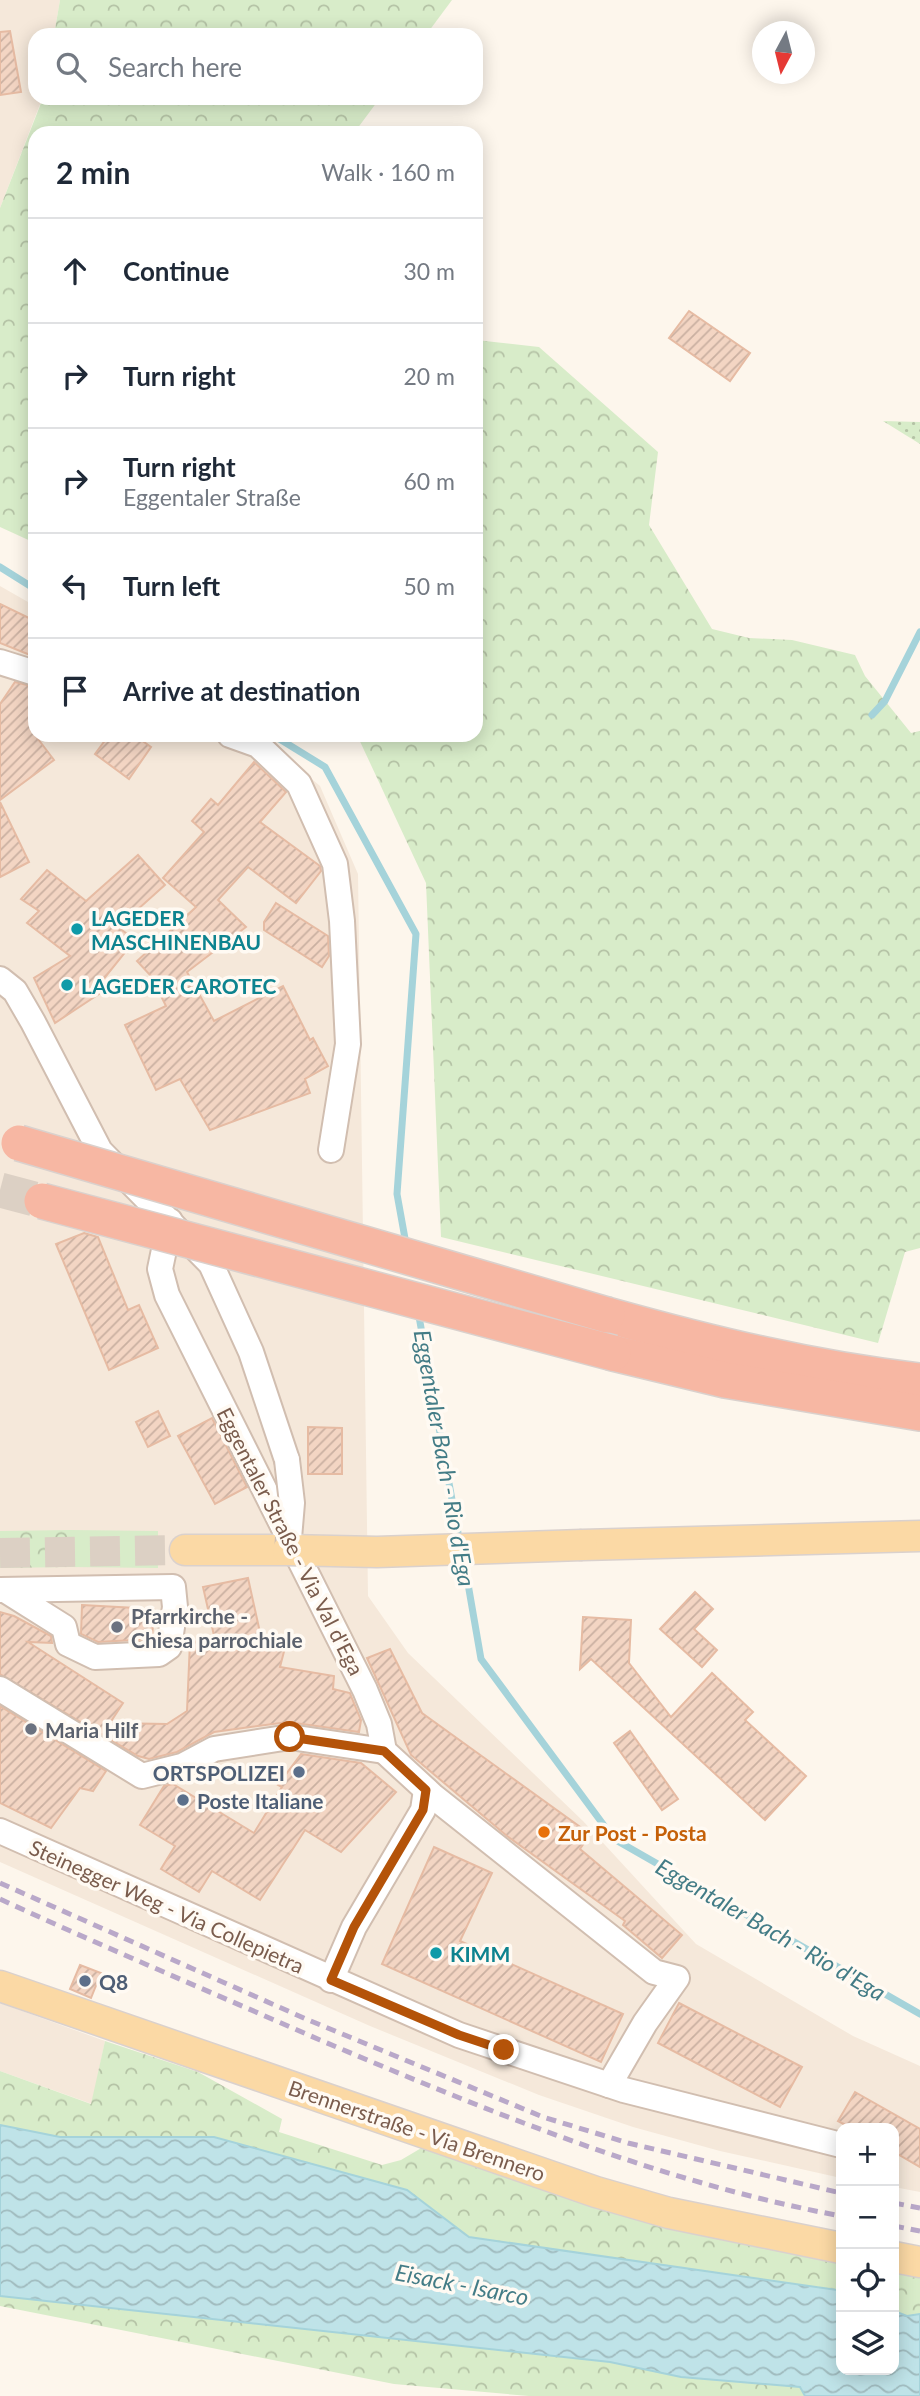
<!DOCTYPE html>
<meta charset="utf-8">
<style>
:root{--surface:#fff;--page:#f6f6f7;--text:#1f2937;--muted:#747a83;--line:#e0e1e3}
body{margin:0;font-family:Lato,sans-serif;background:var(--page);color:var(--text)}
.controls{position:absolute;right:21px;bottom:21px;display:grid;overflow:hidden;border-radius:14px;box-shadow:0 4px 18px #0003}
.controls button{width:63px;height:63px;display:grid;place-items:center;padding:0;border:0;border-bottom:2px solid var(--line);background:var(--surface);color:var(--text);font:35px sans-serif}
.compass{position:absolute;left:752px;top:21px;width:63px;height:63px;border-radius:50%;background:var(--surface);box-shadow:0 4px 18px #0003;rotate:187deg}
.stop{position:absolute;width:21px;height:21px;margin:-16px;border:5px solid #b45309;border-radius:50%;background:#fff}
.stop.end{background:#b45309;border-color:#fff;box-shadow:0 2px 7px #0008}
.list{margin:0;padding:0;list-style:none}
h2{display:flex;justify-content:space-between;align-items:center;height:91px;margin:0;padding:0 28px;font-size:30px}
h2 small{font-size:23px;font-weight:400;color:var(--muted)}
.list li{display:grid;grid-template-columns:46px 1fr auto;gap:21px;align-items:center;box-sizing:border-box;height:105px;padding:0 28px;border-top:2px solid var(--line)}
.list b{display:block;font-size:26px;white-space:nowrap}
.list p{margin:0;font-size:23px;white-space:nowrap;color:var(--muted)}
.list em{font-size:23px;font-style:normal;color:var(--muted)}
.icon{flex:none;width:38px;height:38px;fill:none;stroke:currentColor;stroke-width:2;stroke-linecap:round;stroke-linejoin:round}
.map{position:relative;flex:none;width:920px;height:2396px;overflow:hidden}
.search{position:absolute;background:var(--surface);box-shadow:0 4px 18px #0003;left:28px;top:28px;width:455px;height:77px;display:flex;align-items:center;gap:18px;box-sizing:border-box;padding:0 24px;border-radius:21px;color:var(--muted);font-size:26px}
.panel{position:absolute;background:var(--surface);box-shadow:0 4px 18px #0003;left:28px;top:126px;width:455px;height:616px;border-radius:21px}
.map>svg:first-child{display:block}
</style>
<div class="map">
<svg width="920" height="2396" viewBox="0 0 920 2396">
<defs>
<pattern id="grass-dots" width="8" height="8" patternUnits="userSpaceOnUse" patternTransform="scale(1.75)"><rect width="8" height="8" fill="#d8ecc9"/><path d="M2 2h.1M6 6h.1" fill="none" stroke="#b4c2a5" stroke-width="1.8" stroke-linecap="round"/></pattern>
<pattern id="forest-crowns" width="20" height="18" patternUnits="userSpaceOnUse" patternTransform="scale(1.75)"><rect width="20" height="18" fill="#d8ecc9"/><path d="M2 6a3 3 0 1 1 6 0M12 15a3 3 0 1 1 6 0" fill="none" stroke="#b4c2a5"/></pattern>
<pattern id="water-waves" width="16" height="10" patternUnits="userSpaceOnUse" patternTransform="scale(1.75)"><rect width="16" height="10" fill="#bfe3e8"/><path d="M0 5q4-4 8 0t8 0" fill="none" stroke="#a0bbbe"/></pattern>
<pattern id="building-hatch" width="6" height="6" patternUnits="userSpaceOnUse" patternTransform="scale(1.75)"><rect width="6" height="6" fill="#f3d5c3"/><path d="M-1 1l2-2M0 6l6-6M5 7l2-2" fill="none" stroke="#cab0a1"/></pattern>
</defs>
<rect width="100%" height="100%" fill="#fdf6ec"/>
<g fill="#f5e8da">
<polygon points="0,0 60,0 54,35 35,35 35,98 42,99 0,208"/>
<polygon points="0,586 35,606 35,735 260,735 320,786 358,874 368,1596 408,1653 583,1821 696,1944 853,2036 920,2066 920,2192 894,2187 894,2128 841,2128 841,2178 720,2151 633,2127 539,2095 370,2026 0,1862"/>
<polygon points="0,2003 105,2041 92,2104 0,2071"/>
</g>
<polygon fill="url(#grass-dots)" points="883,421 920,422 920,444"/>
<g fill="url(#forest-crowns)">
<polygon points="60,0 452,0 426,35 54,35"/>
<polygon points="43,98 380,98 354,133 35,133 35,543 0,527 0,208"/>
<polygon points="476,340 539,347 658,452 649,525 712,629 749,638 792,640 855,655 865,676 911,733 920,731 920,1248 905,1252 878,1343 441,1237 426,883 357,735 476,735"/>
<polygon points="70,1530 70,1567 0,1568 0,1531"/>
<polygon points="105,2041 198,2072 282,2119 279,2132 382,2165 401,2160 423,2147 667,2225 841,2262 841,2292 469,2237 407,2190 215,2137 60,2137 0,2125 0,2071 91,2104"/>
<polygon points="894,2272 920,2277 920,2314 907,2316 894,2311"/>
<polygon points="0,2296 610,2362 681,2377 801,2387 805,2396 529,2396 394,2384 0,2306"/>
</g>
<polygon fill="#d8ecc9" points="70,1530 158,1531 158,1568 70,1567"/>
<polygon fill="url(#water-waves)" stroke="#a5d3da" stroke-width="2" points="0,2125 60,2137 214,2137 407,2190 469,2237 837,2290 841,2292 841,2370 894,2370 894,2311 907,2316 920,2314 920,2396 805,2396 800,2387 681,2377 610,2362 0,2296"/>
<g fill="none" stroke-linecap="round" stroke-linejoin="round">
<g stroke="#a5d3da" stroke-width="7">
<polyline points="0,567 35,589"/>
<polyline points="872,715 885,701 920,632"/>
<polyline points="273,735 325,767 416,934 397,1194 406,1244"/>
<polyline points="418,1311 460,1544"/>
<polyline points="463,1555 481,1659 614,1839 920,2014"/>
</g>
</g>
<g fill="url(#building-hatch)" stroke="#e6bba3" stroke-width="2">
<polygon points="10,31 21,92 0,95 0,32"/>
<polygon points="689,311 750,353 730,381 669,338"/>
<polygon points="0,604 35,621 35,657 0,643"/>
<polygon points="15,682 35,687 35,735 54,760 0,800 0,704"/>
<polygon points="109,735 134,735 151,747 129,779 95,754"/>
<polygon points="254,762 286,792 260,822 320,866 321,871 296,903 248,867 218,900 246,927 187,972 214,1021 283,986 310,1040 313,1038 328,1066 305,1079 310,1093 210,1130 180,1079 156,1090 125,1025 166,1006 151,976 137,961 196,907 163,878 204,832 192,821 211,799 218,805"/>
<polygon points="0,802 29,862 0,877"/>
<polygon points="138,855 165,885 118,927 135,940 98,986 102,992 55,1023 34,978 70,956 27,923 39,911 21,899 47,870 86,901"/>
<polygon points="276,903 328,936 329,956 322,967 264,930 264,922"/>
<polygon points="84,1233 98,1237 128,1310 139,1305 158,1348 109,1370 56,1244"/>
<polygon points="158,1411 170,1436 148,1447 136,1422"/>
<polygon points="212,1418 247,1487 215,1504 178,1436"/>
<polygon points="308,1427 342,1428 342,1474 308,1474"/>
<polygon points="248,1578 261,1637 288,1636 280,1667 334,1676 333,1689 350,1693 351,1696 361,1720 359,1732 288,1722 214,1732 177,1752 149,1759 138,1756 0,1674 0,1612 14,1616 51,1636 52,1643 28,1642 123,1703 110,1723 167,1724 187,1711 190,1642 215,1640 203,1587"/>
<polygon points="695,1592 713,1609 694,1629 717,1650 702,1667 660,1629"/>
<polygon points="82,1605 154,1609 152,1639 98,1642 81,1634"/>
<polygon points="583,1617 631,1620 629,1663 671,1717 712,1673 753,1712 745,1720 806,1776 765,1820 591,1659 580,1669"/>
<polygon points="390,1649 422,1713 590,1834 580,1849 682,1935 662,1958 623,1925 625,1921 507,1836 411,1755 367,1658"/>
<polygon points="0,1706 106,1771 93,1791 80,1788 51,1828 0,1803"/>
<polygon points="630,1731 678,1799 662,1810 614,1743"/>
<polygon points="301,1754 361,1763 396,1792 341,1852 305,1830 260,1900 212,1871 199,1892 161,1869 175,1846 140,1825 164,1786 173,1784 254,1833 282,1787 278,1785"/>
<polygon points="434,1847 492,1873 460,1941 623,2014 601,2062 382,1964"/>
<polygon points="80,1965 101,1973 91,1998 70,1989"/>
<polygon points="679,2003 802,2067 780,2107 658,2043"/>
<polygon points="855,2092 920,2129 920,2167 894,2152 894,2128 851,2128 838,2121"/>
</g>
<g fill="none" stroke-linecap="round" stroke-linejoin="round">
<polyline stroke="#dcd0c4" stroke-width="30" stroke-dasharray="30 15" stroke-linecap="butt" points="0,1553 185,1550"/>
<polyline stroke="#dcd0c4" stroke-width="35" stroke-dasharray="35 18" stroke-linecap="butt" points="0,1190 42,1201"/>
<defs>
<g id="minor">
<polyline points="0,662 35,673"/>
<polyline points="230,735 258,745 299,784 335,864 342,921 348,1044 331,1150"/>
<polyline points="0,979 15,991 33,1022 100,1151 211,1264 251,1352 287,1460"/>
<polyline points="170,1221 160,1269 167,1295 365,1690 379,1724 384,1751 434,1797 654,1972 677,1978 645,2023 609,2085"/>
<polyline points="0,1590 173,1587 175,1607 169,1647 159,1654 95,1657 68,1644 64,1627 5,1590"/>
<polyline points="0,1689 142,1776 182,1766 214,1749 290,1737 384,1751"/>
<polyline points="0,1831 459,2035 624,2090 841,2145"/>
<polyline points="331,1980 354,1927 423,1810 426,1790"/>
</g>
<g id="major">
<polyline points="582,1545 920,1536"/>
<polyline points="185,1550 288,1550"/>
<polyline points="0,1986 596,2192 669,2213 841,2248"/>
<polyline points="894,2257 920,2262"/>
</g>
<g id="highway">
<path d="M607,1315c104,29 206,54 313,66"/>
<polyline points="613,1353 725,1380 920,1413"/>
</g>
</defs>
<use href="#minor" stroke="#d1beb0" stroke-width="28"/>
<use href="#major" stroke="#dad1cd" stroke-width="33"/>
<use href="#highway" stroke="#dad1cd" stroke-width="38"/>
<use href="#minor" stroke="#fff" stroke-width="24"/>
<use href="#major" stroke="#fbd9a5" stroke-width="30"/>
<use href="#highway" stroke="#f7b7a3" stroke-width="35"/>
<g stroke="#b9a8c9" stroke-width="5" stroke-dasharray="10 7" stroke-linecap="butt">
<polyline points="0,1883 306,2019 543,2117 628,2143 841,2193"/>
<path d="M0,1899c106,49 213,94 320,141 170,72 339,142 521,176"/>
<polyline points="894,2203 920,2208"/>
<polyline points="894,2226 920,2231"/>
</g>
<defs>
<polyline id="minor-bridge" points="287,1460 292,1503 288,1550"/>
<polyline id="major-bridge" points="288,1550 377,1552 582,1545"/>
<g id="highway-bridge">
<polyline points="19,1143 607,1315"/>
<polyline points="42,1201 613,1353"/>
</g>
</defs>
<use href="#minor-bridge" stroke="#d1beb0" stroke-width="28" stroke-linecap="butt"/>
<use href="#major-bridge" stroke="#dad1cd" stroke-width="33" stroke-linecap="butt"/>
<use href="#highway-bridge" stroke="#dad1cd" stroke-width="38" stroke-linecap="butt"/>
<use href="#minor-bridge" stroke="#fff" stroke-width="24"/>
<use href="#major-bridge" stroke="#fbd9a5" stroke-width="30"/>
<use href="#highway-bridge" stroke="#f7b7a3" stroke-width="35"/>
</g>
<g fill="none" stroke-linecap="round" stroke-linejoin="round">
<polyline stroke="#b45309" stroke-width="9" points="290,1737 384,1751 426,1790 423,1810 354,1927 331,1980 459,2035 504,2050"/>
</g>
<g fill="#0f9aa8" stroke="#fffaf3" stroke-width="2.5">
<circle cx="77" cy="929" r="7"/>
<circle cx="67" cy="985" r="7"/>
<circle cx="436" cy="1953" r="7"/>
</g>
<g fill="#6b7280" stroke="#fffaf3" stroke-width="2.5">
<circle cx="117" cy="1627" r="7"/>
<circle cx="31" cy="1729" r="7"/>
</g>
<g fill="#5c6f8a" stroke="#fffaf3" stroke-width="2.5">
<circle cx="299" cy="1772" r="7"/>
<circle cx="183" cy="1800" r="7"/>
<circle cx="85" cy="1981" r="7"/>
</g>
<circle fill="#e8710a" stroke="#fffaf3" stroke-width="2.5" cx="544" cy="1832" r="7"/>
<g text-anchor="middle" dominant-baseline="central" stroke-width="7" stroke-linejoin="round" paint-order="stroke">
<g font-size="21" font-weight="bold" fill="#0d838f" stroke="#fffaf3" text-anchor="start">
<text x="91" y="917">LAGEDER<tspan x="91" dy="24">MASCHINENBAU</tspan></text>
<text x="81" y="985">LAGEDER CAROTEC</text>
<text x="450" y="1953">KIMM</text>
</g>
<g font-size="21" fill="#7a5c4d" stroke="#fffaf3">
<text transform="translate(291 1541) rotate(63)">Eggentaler Straße - Via Val d'Ega</text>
<text transform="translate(167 1906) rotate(24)">Steinegger Weg - Via Collepietra</text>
<text transform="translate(417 2130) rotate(19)">Brennerstraße - Via Brennero</text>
</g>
<g font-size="21" font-weight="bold" fill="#5b616d" stroke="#fffaf3" text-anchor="start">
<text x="131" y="1615">Pfarrkirche -<tspan x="131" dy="24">Chiesa parrochiale</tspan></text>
<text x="45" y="1729">Maria Hilf</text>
</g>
<g font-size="21" font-weight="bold" fill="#4e5e75" stroke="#fffaf3" text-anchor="start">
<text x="285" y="1772" text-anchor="end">ORTSPOLIZEI</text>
<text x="197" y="1800">Poste Italiane</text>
<text x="99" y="1981">Q8</text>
</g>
<g font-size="21" font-weight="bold" fill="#c56008" stroke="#fffaf3" text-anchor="start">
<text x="558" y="1832">Zur Post - Posta</text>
</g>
<g font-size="23" font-style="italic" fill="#437c86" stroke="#fffaf3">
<text transform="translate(445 1458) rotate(80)">Eggentaler Bach - Rio d'Ega</text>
<text transform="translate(771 1929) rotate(30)">Eggentaler Bach - Rio d'Ega</text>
<text transform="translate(462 2284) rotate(11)">Eisack - Isarco</text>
</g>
</g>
</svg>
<div class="controls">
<button>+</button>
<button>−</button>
<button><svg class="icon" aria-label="locate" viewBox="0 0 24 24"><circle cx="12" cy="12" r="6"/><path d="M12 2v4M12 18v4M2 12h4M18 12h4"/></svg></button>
<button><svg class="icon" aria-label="layers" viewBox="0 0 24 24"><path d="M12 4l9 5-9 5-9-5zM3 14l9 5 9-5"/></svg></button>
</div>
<svg class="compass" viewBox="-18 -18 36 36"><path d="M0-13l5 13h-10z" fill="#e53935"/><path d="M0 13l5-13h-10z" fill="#747a83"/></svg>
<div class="stop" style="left:290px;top:1737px"></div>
<div class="stop end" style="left:504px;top:2050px"></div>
<div class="search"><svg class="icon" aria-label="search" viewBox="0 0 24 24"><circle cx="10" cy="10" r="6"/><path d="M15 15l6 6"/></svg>Search here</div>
<section class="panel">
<h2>2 min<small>Walk · 160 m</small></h2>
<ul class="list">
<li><svg class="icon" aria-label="ahead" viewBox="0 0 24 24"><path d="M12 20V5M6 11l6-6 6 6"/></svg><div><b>Continue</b></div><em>30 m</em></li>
<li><svg class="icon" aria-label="right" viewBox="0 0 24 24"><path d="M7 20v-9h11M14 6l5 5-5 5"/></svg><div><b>Turn right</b></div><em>20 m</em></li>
<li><svg class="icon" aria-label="right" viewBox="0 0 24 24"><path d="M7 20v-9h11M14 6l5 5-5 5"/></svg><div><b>Turn right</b><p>Eggentaler Straße</p></div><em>60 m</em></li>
<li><svg class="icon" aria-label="left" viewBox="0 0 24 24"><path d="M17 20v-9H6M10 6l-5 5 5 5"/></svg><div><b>Turn left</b></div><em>50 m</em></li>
<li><svg class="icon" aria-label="arrive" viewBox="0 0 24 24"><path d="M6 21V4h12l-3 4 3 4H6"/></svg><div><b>Arrive at destination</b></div></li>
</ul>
</section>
</div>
